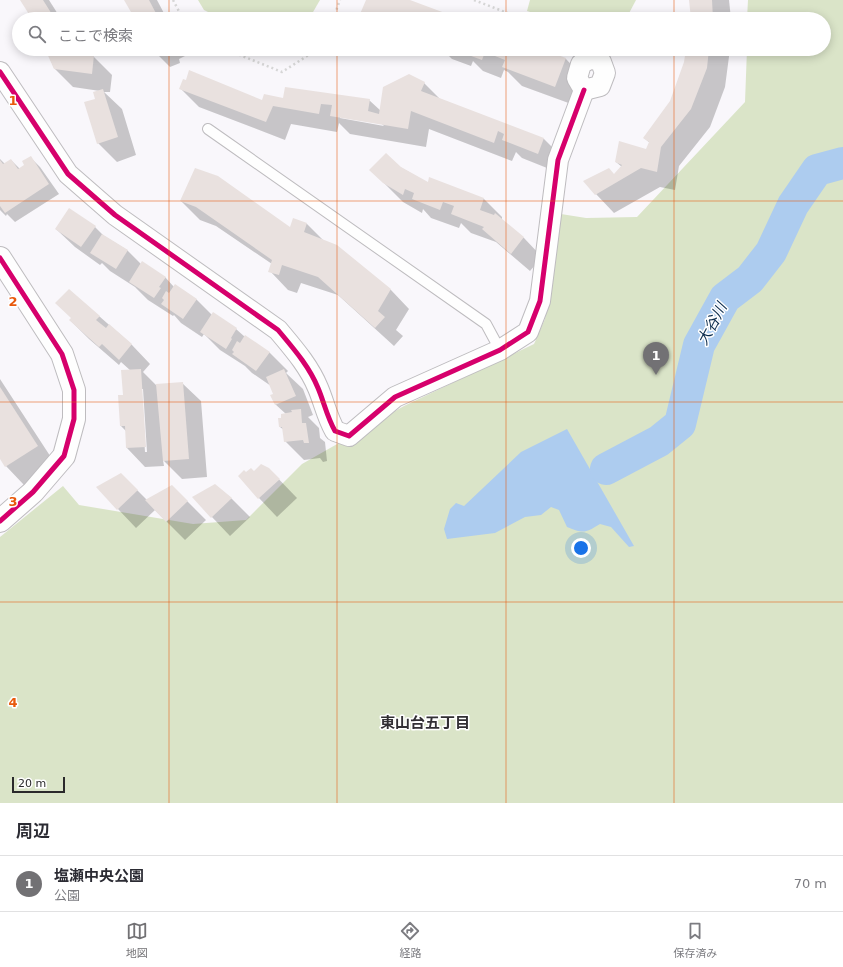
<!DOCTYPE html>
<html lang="ja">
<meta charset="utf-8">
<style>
:root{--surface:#fff;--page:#f7f7f7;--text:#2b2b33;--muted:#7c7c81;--line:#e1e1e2;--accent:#727174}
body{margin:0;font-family:"DejaVu Sans","Noto Sans JP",sans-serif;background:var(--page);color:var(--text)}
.scale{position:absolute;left:12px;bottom:10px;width:53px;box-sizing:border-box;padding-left:4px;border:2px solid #2a292b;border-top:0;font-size:11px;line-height:14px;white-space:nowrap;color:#2a292b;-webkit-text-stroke:3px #fff;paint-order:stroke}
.you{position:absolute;left:581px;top:548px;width:14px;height:14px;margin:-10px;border:3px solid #fff;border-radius:50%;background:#1a73e8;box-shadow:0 0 0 6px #1a73e833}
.badge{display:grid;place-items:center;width:26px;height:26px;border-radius:50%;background:var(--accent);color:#fff;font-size:13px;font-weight:700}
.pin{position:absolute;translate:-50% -33px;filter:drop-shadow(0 1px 2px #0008)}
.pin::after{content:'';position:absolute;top:21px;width:14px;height:12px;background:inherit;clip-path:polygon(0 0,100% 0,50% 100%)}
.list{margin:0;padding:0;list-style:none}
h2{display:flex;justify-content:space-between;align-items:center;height:52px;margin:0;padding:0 16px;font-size:17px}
h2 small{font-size:13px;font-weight:400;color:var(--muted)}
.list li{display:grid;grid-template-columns:26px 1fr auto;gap:12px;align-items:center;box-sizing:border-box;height:56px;padding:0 16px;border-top:1px solid var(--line)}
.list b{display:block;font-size:15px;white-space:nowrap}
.list p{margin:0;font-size:13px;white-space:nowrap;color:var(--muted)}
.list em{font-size:13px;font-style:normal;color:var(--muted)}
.icon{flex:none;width:22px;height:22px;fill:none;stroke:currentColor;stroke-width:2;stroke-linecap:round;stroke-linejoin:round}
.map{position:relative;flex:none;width:843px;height:803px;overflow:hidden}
.search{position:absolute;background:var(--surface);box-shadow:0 2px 10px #0003;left:12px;right:12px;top:12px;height:44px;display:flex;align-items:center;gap:10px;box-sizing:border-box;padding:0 14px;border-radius:22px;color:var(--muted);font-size:15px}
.sheet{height:108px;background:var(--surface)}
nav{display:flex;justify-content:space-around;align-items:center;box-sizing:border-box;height:56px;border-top:1px solid var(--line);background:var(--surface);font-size:11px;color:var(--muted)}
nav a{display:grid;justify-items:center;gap:2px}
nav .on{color:var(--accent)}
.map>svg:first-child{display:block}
</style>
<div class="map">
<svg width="843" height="803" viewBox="0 0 843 803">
<rect width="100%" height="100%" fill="#f9f7fb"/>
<g fill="#dae4c8">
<polygon points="198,0 320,0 309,19 222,19 204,10"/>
<polygon points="530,0 636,0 626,19 553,19 527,11"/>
<polygon points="748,0 843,0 843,803 0,803 0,537 63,486 79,505 193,524 246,520 302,464 404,406 534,344 545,319 561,214 586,218 637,217 745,102 747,49 824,49 824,19 747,19"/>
</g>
<path fill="#adccef" d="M567,429l67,117 -5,1 -18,-20 -11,-3c-15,9 -16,10 -33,3l-8,-17 -8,-3 -10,8 -16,2 -30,16 -48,6 -3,-10 6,-20 6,-6 8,3 57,-54z"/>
<g fill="#0003" fill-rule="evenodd">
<polygon points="21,0 49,0 61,19 34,19"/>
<polygon points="126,0 157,0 167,19 136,19"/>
<polygon points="367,0 407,0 458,19 367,19 362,14"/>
<polygon points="690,0 729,0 731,19 692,19"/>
<polygon points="46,49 80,49 84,54 93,56 112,75 110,92 104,92 122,109 136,155 117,162 98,143 96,99 100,91 73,87 54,68"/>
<polygon points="152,49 183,49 187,55 179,59 180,63 170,67"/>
<polygon points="424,49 436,49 434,53"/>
<polygon points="442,49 538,49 566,59 584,78 574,105 522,86 508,72 504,70 501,78 483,71 473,61 471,66 452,59"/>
<polygon points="687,49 730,49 725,87 710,127 679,166 675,190 660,187 614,213 596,194 622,167 616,162 646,151 650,143 644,138 671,102 685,62"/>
<path d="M424,83l16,16 104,40 18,18 -5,15 -35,-14 -6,-6 -4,9 -83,-32 -3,18 -76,-13 -11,-11 -2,9 -46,-8 -6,16 -86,-33 -19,-19 83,13 21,-1h85l12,11zM340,116l41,7 3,3 -44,-8z"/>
<polygon points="30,157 40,167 59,194 15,222 7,214 6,216 0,210 0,159 5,164 11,160 20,169 26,165"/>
<polygon points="400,167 428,183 430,179 484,199 502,217 502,220 524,238 542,257 530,271 496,242 471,233 461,223 459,228 431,218 423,209 422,213 403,202 371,170"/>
<polygon points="181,201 290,229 294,219 307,224 324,241 337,246 391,290 409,309 396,330 403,336 394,346 338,295 301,283 297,293 288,290 270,271 272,264 216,226 200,220"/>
<polygon points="95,227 104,236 127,250 141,264 165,277 174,287 196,299 212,315 236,329 245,337 269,352 288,371 286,373 303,389 313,415 308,417 319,428 320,438 325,442 327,461 323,462 320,458 304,460 285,441 284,430 280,427 282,419 286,414 275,404 274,394 271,386 252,373 245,366 220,350 204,334 202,337 181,323 174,315 173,316 148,300 135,287 110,271 102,263 100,265 75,247 56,229"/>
<path d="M99,316l33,29 18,19 -7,8 15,15 24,-4 19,18 6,76 -25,2 -19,-19 1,6 -19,1 -18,-19 -1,-17 -5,-5 3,-30 7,-25 -10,-9 -2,3 -30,-26 -19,-19zM141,389h2l4,63h-2z"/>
<polygon points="0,379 56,465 24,485 6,466 1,458 0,459"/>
<polygon points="269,469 297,498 277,517 259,498 246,474"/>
<polygon points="121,474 147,500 172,486 206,520 185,540 155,510 136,528 118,509"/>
<polygon points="215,485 232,499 250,517 230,536 212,517"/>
</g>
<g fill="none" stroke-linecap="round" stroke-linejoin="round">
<polyline stroke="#adccef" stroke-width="32" points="606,469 659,441 680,424 699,345 725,298 750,279 771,252 793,205 817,170 843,163"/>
</g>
<g fill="#e9e1df">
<polygon points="20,0 43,0 55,19 43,19 41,15 32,19"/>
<polygon points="124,0 149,0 159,19 135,19"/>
<polygon points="366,0 410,0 461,19 401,19 391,16 390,19 373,19 360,14"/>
<polygon points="689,0 712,0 713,19 691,19"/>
<polygon points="45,49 65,49 94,55 92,74 54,69"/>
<polygon points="465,49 541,49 566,58 555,87 502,67 505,60 485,52 482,60 463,53"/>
<polygon points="686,49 709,49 707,68 691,109 661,147 657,172 641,168 595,195 583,181 609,168 614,174 622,165 615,162 619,141 646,149 649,142 643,138 670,101 684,62"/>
<polygon points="189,70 262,100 264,94 283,98 285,87 370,99 368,111 379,114 383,87 409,74 425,82 421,91 544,138 538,154 502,140 504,134 498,131 494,143 411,111 408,129 330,116 332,105 321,104 319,114 273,106 266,122 179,89 183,79 186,80"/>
<polygon points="103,89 118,137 97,144 84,102 95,99 93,92"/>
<polygon points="386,153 401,167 428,182 429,177 484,198 480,210 494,215 495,213 524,237 511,254 482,229 484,227 451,214 454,206 443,202 440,210 412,199 414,193 405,189 403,195 383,183 369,170"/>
<polygon points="31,156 49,184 5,213 0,206 0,160 3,164 11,159 18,169 24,165 22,161"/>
<polygon points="195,168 218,176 290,227 293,218 307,223 304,232 337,245 391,289 378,311 385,317 375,328 318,277 282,265 279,275 268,272 272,260 196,207 180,201"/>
<polygon points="69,208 96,226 81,247 55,229"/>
<polygon points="102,234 128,250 116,269 90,253"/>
<polygon points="142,261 166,277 159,287 161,288 154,298 129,282"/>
<polygon points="175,284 197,299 183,319 161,304 164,300 162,298 166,291 169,293"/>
<polygon points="69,289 100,316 96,320 106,328 109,324 132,344 119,360 102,344 99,347 69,320 71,318 55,303"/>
<polygon points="213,312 237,328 231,338 232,339 226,349 200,332"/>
<polygon points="245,335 270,352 256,371 232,354 234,352 232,350 237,341 240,343"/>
<polygon points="141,369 146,447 126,448 125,426 120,426 118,395 123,395 121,370"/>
<polygon points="284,369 296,396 275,405 270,395 273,394 266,377"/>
<polygon points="183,382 189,459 163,461 156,384"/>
<polygon points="0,387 38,446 5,467 0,459"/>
<polygon points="301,409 302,423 306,423 309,443 304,443 303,440 284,442 282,427 279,427 278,418 281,418 281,414 292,412 291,410"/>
<polygon points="261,464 269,468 280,479 258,499 238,476 244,470 246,472 251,468 254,471"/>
<polygon points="121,473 138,490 117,510 96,487"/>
<polygon points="215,484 232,498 211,518 192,497"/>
<polygon points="172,485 188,501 166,522 145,500"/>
</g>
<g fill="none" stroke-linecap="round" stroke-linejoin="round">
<defs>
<polyline id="service" points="208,129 486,324 500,350"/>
<g id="minor">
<polygon points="591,58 601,62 605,73 600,86 584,90 577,78 581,64"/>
<path d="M0,72l68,102 47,41 163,115c15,18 31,36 40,58 6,14 9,29 17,43l14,5 46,-39 105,-47 28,-18 12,-31 18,-141 26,-70"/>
</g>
<polyline id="tertiary" points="0,258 62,354 74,390 74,419 64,456 33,492 0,521"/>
</defs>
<use href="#service" stroke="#bebcbf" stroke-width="12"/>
<use href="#minor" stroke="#bebcbf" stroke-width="22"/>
<use href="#tertiary" stroke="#bebcbf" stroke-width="24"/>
<g stroke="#d6d6d6" stroke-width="2.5" stroke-dasharray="2 3" stroke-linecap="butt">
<polyline points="173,0 183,19"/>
<polyline points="474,0 523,19"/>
<polyline points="333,19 340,0"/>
<polyline points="225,49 282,72 318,49"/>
</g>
<use href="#service" stroke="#fefefe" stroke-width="10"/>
<use href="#minor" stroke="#fefefe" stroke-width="20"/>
<use href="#tertiary" stroke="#fefefe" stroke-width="22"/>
<defs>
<g id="cycleway">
<path d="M0,72l68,102 47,41 163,115c15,18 31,36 40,58 6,14 9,29 17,43l14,5 46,-39 105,-47 28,-18 12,-31 18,-141 26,-70"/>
<polyline points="0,258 62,354 74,390 74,419 64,456 33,492 0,521"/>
</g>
</defs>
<use href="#cycleway" stroke="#fff" stroke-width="8"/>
<use href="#cycleway" stroke="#d6006c" stroke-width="5"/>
</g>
<path fill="none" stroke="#e8590c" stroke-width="1" stroke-opacity="0.55" d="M169,0v19M337,0v19M506,0v19M674,0v19M169,49v754M337,49v754M506,49v754M674,49v754M0,201h843M0,402h843M0,602h843"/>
<g text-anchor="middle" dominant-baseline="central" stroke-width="3" stroke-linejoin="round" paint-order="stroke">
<g font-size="15" font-style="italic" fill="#0e2e4e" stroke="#fff">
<text transform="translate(712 324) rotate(-62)">大谷川</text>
</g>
<g font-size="15" font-weight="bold" fill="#322f34" stroke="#fff">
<text x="425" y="723">東山台五丁目</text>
</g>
</g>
<g font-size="13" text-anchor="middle" font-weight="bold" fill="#e8590c" stroke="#fff" stroke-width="3" stroke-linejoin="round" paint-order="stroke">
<text x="13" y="105">1</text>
<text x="13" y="306">2</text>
<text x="13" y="506">3</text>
<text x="13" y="707">4</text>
</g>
</svg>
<div class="scale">20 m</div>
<div class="you"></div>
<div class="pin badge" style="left:656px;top:375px">1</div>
<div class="search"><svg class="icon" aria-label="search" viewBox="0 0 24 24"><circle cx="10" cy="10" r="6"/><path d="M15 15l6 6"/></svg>ここで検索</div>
</div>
<section class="sheet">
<h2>周辺<small></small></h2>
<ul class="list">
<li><span class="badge">1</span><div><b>塩瀬中央公園</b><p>公園</p></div><em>70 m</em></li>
</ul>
</section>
<nav>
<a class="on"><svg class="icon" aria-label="map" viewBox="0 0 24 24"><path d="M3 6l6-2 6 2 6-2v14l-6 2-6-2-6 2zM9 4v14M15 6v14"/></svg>地図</a>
<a><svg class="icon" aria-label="directions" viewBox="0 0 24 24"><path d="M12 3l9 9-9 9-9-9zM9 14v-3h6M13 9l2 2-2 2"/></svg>経路</a>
<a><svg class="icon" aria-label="saved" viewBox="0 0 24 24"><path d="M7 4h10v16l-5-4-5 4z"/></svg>保存済み</a>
</nav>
